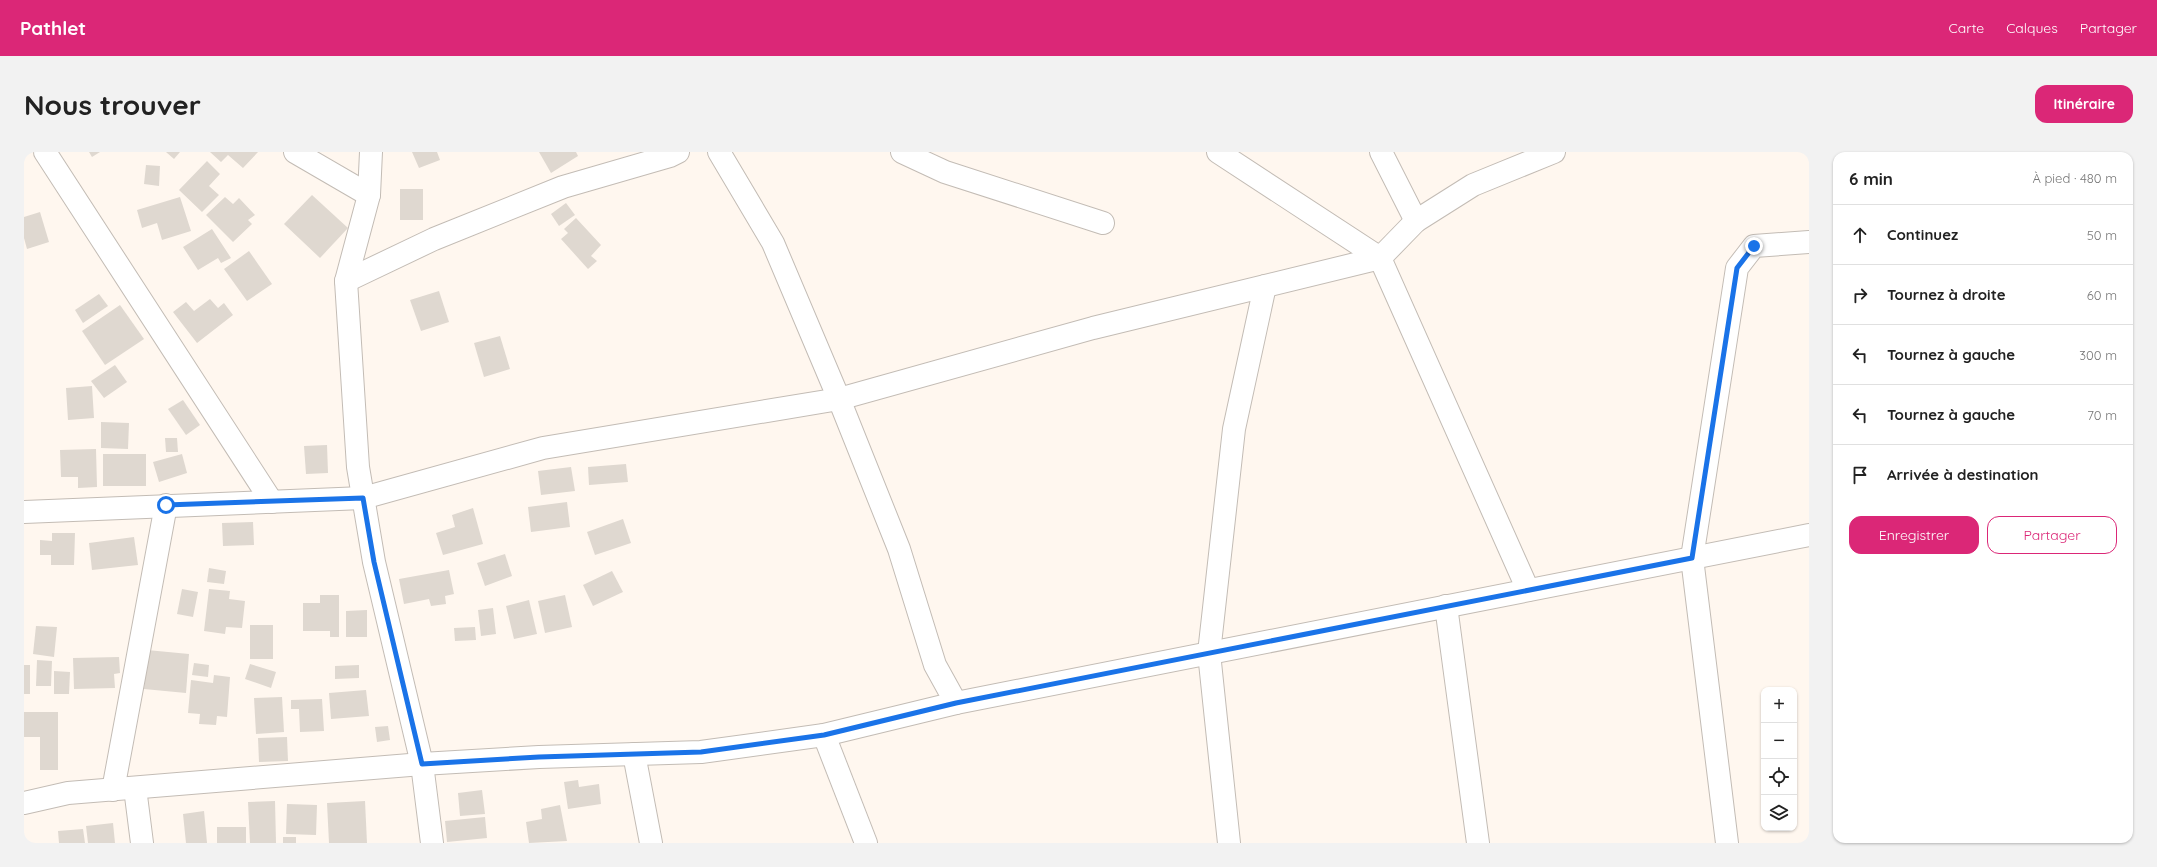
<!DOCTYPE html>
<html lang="fr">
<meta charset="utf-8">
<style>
:root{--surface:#fff;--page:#f2f2f2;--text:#222;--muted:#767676;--line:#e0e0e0;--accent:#db2777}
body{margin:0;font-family:Quicksand,sans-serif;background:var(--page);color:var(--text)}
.controls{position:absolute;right:12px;bottom:12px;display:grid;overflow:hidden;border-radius:8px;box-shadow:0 1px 3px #0004}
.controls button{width:36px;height:36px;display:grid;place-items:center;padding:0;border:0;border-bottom:1px solid var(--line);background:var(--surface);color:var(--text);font:20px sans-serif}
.stop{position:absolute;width:12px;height:12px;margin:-9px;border:3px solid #1a73e8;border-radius:50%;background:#fff}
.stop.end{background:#1a73e8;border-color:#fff;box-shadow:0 1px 4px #0008}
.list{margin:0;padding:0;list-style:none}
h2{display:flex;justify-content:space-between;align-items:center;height:52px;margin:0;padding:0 16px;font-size:17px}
h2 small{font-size:13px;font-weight:400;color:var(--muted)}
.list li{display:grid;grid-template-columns:26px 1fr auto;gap:12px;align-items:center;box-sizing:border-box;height:60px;padding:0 16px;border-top:1px solid var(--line)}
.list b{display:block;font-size:15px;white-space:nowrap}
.list em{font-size:13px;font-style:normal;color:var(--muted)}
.actions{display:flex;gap:8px;padding:12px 16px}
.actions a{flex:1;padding:9px 0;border:1px solid var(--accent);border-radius:12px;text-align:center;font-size:14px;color:var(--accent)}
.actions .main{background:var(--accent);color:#fff}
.icon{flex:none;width:22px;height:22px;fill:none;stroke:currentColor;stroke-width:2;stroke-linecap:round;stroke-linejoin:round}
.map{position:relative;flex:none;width:1785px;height:691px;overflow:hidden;border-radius:12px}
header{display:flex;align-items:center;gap:24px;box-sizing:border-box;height:56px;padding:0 20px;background:var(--accent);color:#fff}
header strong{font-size:19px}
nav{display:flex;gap:22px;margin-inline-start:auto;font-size:14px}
.intro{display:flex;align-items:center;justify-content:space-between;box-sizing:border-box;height:96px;padding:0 24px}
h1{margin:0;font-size:28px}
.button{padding:10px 18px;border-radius:12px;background:var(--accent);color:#fff;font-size:14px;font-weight:700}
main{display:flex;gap:24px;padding:0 24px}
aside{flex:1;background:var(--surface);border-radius:12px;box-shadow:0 1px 3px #0004}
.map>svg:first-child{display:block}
</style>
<header>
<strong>Pathlet</strong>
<nav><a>Carte</a><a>Calques</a><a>Partager</a></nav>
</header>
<div class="intro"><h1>Nous trouver</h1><a class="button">Itinéraire</a></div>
<main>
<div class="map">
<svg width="1785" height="691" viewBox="0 0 1785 691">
<rect width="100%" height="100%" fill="#fff7ef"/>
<g fill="#dfd8d0">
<polygon points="65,0 76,0 68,5"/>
<polygon points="142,0 156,0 150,7"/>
<polygon points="186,0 234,0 219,16 204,3 197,10"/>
<polygon points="388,0 413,0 416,8 395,16"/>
<polygon points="515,0 552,0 554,4 527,21"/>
<polygon points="183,9 196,22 185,34 195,43 178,60 155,38"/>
<polygon points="122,13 136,14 135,34 120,32"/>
<rect x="376" y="37" width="23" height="31"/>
<polygon points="288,43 324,76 296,106 260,72"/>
<polygon points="156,45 167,79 138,88 133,71 118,76 113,58"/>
<polygon points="201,45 209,52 215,46 231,63 224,68 228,72 209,90 182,63"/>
<polygon points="542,51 551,63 535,74 527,62"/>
<polygon points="16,60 25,90 3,97 0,86 0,65"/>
<polygon points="552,66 577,93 567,104 573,109 564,117 537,87 544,81 540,77"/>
<polygon points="188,77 207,106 197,111 194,106 174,118 159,95"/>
<polygon points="225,99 248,132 223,149 200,117"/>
<polygon points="415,139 425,170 397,179 386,148"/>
<polygon points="75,142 84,154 59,171 51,158"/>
<polygon points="186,147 194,156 200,151 209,163 173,191 149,160 162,150 170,159"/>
<polygon points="96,153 120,187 81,213 58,179"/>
<polygon points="476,184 486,217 460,225 450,191"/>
<polygon points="91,213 103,230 80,246 67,229"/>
<polygon points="68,234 70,266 44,268 42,236"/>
<polygon points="159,248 176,273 162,283 144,257"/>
<polygon points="77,270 105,271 104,297 77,296"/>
<polygon points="141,286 153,286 154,300 142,300"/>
<polygon points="303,293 304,321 282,322 280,294"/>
<polygon points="72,297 73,335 54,336 54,325 37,325 36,298"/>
<rect x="79" y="302" width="43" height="32"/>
<polygon points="158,302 163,321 135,330 129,310"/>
<polygon points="602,312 604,330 565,333 564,315"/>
<polygon points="547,315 551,339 517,343 514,319"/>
<polygon points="543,350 546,375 507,380 504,355"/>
<polygon points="449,356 459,392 419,403 412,381 431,375 428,363"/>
<polygon points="599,367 607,391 571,403 563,380"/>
<polygon points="229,370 230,393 199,394 198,371"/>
<polygon points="28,381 51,381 50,413 27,413 27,403 16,403 16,388 28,389"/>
<polygon points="110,385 114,413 68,418 65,391"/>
<polygon points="481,402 488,424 461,434 453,411"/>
<polygon points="185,416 202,419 200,432 183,430"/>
<polygon points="425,418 430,442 421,444 422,452 407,454 405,447 380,452 375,427"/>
<polygon points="588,419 599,440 569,454 559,433"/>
<polygon points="158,437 174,440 169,465 153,462"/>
<polygon points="185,437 206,439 205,447 221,449 218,476 202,475 201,482 180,479"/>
<polygon points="296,443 315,443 315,485 306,485 306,479 279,479 279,451 296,451"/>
<polygon points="541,443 548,475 521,481 514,449"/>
<polygon points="505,448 513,482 490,487 482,454"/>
<polygon points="469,456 472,482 457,484 454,458"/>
<polygon points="343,458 343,485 322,485 322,459"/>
<rect x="226" y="473" width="23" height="34"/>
<polygon points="12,474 33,475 30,505 9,502"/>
<polygon points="451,475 452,488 431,489 430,476"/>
<polygon points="123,498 165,502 162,541 120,537"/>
<polygon points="95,505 96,521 90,522 91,536 50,537 49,506"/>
<polygon points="13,508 28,509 27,534 12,534"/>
<polygon points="170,511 185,513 184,525 168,523"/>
<polygon points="226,512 252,520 247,536 221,527"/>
<rect x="0" y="513" width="6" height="29"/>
<polygon points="335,513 335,526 311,527 311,514"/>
<polygon points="30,519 46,520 45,542 30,542"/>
<polygon points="190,523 206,525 203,565 193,564 192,573 175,572 176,562 164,561 167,528 189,531"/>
<polygon points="342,538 345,564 307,567 305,541"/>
<polygon points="258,545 260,580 232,582 230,546"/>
<polygon points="298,547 300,579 276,580 275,557 267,557 267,548"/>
<polygon points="0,560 34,560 34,618 16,618 16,585 0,585"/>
<polygon points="364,574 366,588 353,590 351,575"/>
<polygon points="263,585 264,609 235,610 234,586"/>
<polygon points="554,628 555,635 575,632 577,652 544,657 540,630"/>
<polygon points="458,638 461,662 436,664 434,641"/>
<polygon points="251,649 252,691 226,691 224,650"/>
<polygon points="341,649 343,691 305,691 303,651"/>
<polygon points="263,652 293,653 292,683 262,682"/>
<polygon points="536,653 543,689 505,691 502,670 518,667 517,657"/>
<polygon points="180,659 183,691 162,691 159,662"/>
<polygon points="461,665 463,686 423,690 421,669"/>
<polygon points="89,671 91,691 64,691 62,674"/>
<rect x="193" y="675" width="29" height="16"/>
<polygon points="59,677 61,691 35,691 34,679"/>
<rect x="259" y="685" width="13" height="6"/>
</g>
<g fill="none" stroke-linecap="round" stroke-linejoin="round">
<defs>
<g id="minor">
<polyline points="21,0 248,350"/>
<polyline points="271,0 345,43"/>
<polyline points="347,0 345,43 322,129 334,315 350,410 398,612 408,691"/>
<polyline points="695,0 749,91 815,247 875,397 911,513 932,551"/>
<polyline points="878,0 921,20 1079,71"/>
<polyline points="1194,0 1356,106 1392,69 1449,33 1530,0"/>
<polyline points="1357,0 1392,69"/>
<polyline points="322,129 410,87 539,35 646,4 654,0"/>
<polyline points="0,360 339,346 519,296 815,247 1069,176 1356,106 1504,438"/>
<polyline points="1422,454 1454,691"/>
<polyline points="800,583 842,691"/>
<polyline points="610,602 627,691"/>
<polyline points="111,636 118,691"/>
<polyline points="89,638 142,353"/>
<polyline points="0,651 44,641 398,612 515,605 677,600 800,583 932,551 1785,383"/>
<polyline points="1205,691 1185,501 1210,277 1241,134"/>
<polyline points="1703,691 1668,406 1713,116 1730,94 1785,90"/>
</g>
</defs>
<use href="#minor" stroke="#c3bcb5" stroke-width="24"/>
<use href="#minor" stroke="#fff" stroke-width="22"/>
</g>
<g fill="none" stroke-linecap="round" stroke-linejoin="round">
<polyline stroke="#1a73e8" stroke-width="5" points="142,353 339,346 350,410 398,612 515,605 677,600 800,583 932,551 1668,406 1713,116 1730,94"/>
</g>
</svg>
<div class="controls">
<button>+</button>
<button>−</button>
<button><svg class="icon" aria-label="locate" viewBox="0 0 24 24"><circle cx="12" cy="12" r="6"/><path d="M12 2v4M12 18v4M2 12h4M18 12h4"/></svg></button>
<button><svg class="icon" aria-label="layers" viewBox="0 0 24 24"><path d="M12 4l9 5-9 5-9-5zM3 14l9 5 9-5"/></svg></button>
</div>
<div class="stop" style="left:142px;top:353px"></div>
<div class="stop end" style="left:1730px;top:94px"></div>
</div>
<aside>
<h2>6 min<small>À pied · 480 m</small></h2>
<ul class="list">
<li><svg class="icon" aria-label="ahead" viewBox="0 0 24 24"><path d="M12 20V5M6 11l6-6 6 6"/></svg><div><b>Continuez</b></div><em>50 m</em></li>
<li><svg class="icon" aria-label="right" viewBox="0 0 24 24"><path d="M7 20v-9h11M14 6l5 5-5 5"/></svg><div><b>Tournez à droite</b></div><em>60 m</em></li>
<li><svg class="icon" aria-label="left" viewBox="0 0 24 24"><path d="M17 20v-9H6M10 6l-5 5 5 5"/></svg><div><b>Tournez à gauche</b></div><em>300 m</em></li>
<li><svg class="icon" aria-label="left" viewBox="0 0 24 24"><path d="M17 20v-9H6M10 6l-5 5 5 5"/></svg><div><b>Tournez à gauche</b></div><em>70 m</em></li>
<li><svg class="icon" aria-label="arrive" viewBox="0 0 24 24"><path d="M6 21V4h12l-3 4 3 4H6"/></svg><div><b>Arrivée à destination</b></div></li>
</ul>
<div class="actions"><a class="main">Enregistrer</a><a>Partager</a></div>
</aside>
</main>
